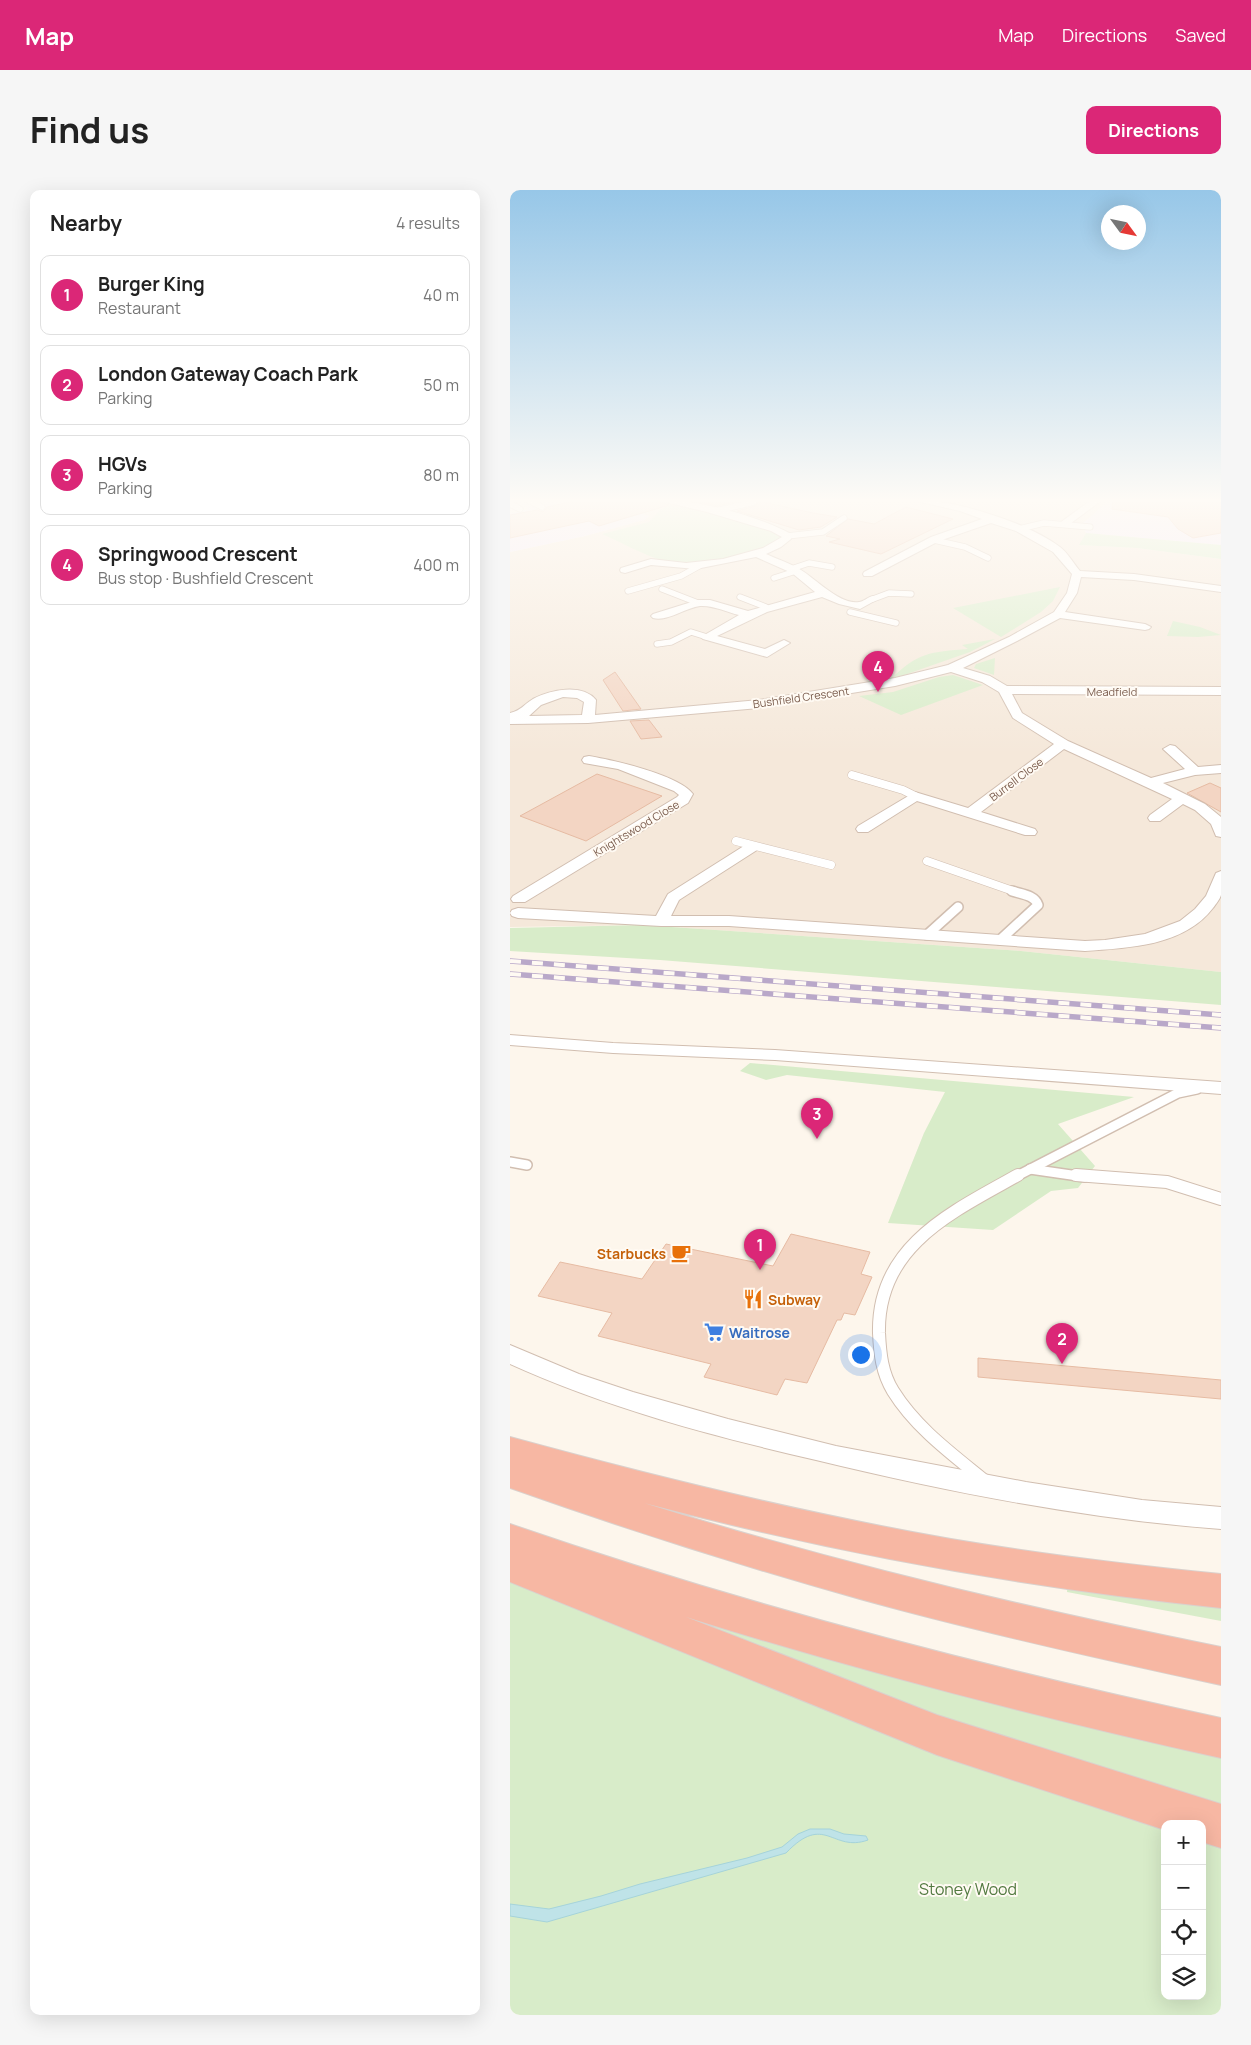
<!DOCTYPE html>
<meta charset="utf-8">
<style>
:root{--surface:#fff;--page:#f6f6f6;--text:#222;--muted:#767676;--line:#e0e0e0;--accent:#db2777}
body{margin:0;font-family:Manrope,sans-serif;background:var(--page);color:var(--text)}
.controls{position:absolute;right:15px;bottom:15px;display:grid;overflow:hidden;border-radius:10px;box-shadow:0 5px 20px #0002}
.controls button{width:45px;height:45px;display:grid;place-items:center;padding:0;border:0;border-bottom:1px solid var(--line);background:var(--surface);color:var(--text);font:25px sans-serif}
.compass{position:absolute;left:591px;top:15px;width:45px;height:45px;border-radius:50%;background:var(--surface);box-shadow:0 5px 20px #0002;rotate:123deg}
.you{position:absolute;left:350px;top:1164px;width:18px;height:18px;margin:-12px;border:4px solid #fff;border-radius:50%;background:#1a73e8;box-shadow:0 0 0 8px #1a73e833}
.badge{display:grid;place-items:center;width:32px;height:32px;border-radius:50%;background:var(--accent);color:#fff;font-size:16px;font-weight:700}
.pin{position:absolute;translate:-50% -41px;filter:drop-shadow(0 1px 2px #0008)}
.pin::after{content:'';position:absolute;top:26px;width:18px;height:15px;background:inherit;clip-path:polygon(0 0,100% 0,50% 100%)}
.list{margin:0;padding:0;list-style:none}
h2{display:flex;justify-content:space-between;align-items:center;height:65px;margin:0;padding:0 20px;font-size:21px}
h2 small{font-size:16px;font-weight:400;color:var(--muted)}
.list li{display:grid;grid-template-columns:32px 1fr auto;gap:15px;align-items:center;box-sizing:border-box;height:80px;margin:0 10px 10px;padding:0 10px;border:1px solid var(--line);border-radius:10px}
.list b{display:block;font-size:19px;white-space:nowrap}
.list p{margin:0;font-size:16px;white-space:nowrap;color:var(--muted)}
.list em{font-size:16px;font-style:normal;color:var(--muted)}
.icon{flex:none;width:28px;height:28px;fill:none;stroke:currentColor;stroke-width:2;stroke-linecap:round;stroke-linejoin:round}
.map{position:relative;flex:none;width:711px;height:1825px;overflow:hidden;border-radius:10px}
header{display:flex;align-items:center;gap:30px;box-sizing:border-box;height:70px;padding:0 25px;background:var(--accent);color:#fff}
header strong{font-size:24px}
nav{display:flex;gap:28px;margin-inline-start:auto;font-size:18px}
.intro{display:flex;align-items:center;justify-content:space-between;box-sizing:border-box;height:120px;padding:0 30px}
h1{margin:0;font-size:35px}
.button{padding:12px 22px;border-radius:10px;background:var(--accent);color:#fff;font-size:18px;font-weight:700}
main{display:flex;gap:30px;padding:0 30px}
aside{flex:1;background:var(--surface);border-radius:10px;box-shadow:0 5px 20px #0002}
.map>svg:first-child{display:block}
</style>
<header>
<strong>Map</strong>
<nav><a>Map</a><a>Directions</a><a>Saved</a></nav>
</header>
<div class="intro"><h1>Find us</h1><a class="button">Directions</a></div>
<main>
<aside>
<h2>Nearby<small>4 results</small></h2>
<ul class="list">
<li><span class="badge">1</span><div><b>Burger King</b><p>Restaurant</p></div><em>40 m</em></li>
<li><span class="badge">2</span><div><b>London Gateway Coach Park</b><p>Parking</p></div><em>50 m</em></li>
<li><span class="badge">3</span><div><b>HGVs</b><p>Parking</p></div><em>80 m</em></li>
<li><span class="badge">4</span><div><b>Springwood Crescent</b><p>Bus stop · Bushfield Crescent</p></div><em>400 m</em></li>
</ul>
</aside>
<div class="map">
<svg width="711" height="1825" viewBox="0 0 711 1825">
<rect width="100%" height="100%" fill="#fdf6ec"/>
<polygon fill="#f5e8da" points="78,308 602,308 572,334 576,343 570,355 627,358 711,369 711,782 511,761 132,735 0,737 0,362 75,346 134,330 139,326"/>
<g fill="#f3e8fa">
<polygon points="0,308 17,308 22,310 30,308 78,308 140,326 134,330 75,346 0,362 0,324 19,319"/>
<polygon points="602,308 711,308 711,355 576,343 572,334"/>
</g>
<g fill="#d8ecc9" fill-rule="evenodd">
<path d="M158,315l36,5 77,24v6c-35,18 -80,29 -119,20 -17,-4 -43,-19 -60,-26l47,-12 11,-12z"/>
<polygon points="576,343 711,355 711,369 627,358 569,355"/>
<polygon points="550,397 543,411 531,422 491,447 443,418"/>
<polygon points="663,431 690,437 711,445 688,447 657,446"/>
<path d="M485,449l-25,13 -80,28c28,-28 40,-28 78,-31l-6,-4z"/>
<polygon points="485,468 484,485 464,478 466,474"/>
<polygon points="443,485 473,495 391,525 349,506 383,502 429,487"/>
<polygon points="132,735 511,761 711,782 711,815 150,770 0,761 0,738"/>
<polygon points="240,873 624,907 548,934 585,976 568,998 541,1001 483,1040 378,1033 414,943 435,902 277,885 256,890 230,881"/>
<path d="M0,1346l223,87 488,102v290h-711zM655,1634h37v172h-37z"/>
<polygon points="558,1390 711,1409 711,1431 557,1402"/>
</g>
<path fill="#bfe3e8" stroke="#a5d3da" d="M300,1639h20l14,5 22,2 2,4c-36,13 -43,-28 -82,13l-239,69 -37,-6v-12l39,5 52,-13 39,-12 107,-26 35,-11 16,-13z"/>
<g fill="#f3d5c3" stroke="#e6bba3">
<polygon points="78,308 136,308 159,315 89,336 79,331 0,348 0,325 27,320 33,322 37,317"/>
<polygon points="190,308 239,308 208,316 190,312"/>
<polygon points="603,308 711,308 711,343 683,348 668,339 658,327 602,319"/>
<polygon points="248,311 303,323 327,327 311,337 289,340 227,321 246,316"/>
<polygon points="396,317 443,329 371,364 319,352 330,349 316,346 338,329 364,334"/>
<polygon points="105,482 131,519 113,521 93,490"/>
<polygon points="139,530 152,547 131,549 120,531"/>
<polygon points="87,584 152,606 76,651 10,626"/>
<polygon points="700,593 711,598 711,622 677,603"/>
<polygon points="281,1044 360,1062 351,1084 362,1087 345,1125 334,1123 331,1130 327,1130 297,1193 275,1189 267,1205 194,1187 201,1174 88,1146 102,1123 28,1106 50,1072 132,1089 156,1054 263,1076"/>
<polygon points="468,1168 711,1190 711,1209 468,1187"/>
</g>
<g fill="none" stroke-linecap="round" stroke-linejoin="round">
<defs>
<g id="service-far3">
<polyline points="14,308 32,317"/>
<polyline points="0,314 10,319"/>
<polyline points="206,321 244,312"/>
<polyline points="509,339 534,333 580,337"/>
<polyline points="277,346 313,342 334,328"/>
<polyline points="424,350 455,357 478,368"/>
<polyline points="281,379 299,373 322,377"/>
<polyline points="264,388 286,381"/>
<polyline points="152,399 188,413"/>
<polyline points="118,401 171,386 189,376"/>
<polyline points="230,407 256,417"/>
<polyline points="363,409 379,403 401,404"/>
<polyline points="340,422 386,433"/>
<polyline points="147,454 161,452 181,442 197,447"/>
</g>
<g id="service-far2">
<polyline points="342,585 393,600 405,606"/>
<polyline points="226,651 321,675"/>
<polyline points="417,671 506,702"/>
</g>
<g id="service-far1">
<polyline points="417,745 448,717"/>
<path d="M490,750l38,-35c-3,-10 -17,-11 -26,-14"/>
<polyline points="0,972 17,975"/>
<polyline points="520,979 575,987"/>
<polyline points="505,987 668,903 687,899"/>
</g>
<g id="service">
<polyline points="566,985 657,992 711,1009"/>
<path d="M475,1291c-33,-27 -69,-53 -92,-90 -11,-18 -13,-37 -14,-58 -2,-87 73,-121 139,-158"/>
</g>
<g id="minor">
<path d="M138,308c41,0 106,16 143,36v5l-10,8 -15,7c11,5 24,9 35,16 15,9 39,35 58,32 4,0 9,-5 14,-6l5,3 -18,10 -21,-5 -17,-7 -55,15 -50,24 48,13 19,-9 6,3 -23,14 -64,-18 -2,-2 38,-22c-12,-3 -26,-10 -39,-9 -15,2 -33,16 -47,12l-2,-2 2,-2 45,-14h12l38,11 67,-19 -23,-19 -36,-16 -60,12 -45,-4 -26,8 -4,-1 -1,-2 1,-2 30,-9 35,4 37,-4 40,-11 19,-11 -11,-6 -64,-19z"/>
<path d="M393,308c44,0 121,22 157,49 8,6 14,17 20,24l54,3 87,12v6l-87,-12 -53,-3 -4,16 -12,19 80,12 6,3 -2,2 -4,1 -85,-12 -43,23 -54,27 27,8 17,10 214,1v8l-209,-1 10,19 46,28 83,37 34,-9 -22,-20 7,-4 5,1 23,21 23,-2v8l-26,2 -32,8 42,21 16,13v20l-5,-1 -5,-12 -16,-14 -12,-6 -23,17h-10l-2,-3 2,-3 22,-16 -108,-50 -83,63 54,17 2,3 -2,3h-10l-108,-34 -49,31h-10l-2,-3 2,-3 57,-34 53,16 86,-64 -41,-26 -14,-26 -17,-10 -31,-10 -56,14 -136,22 -171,15 -78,1v-11c12,-3 13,-8 23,-14 17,-9 49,-16 63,1l-1,15 164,-15 136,-22 53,-13 61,-28 45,-25 13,-19 5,-19 -19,-22 -37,-21 -25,-8 -52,18 -67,35h-8l-1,-2 1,-2 67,-35 51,-18 -22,-8zM53,507l14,1 7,4 -2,13 -53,1 12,-11z"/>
<polygon points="584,308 595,308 557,336 551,336 551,332"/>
<path d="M79,566c24,4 90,19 104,38l-5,9 -163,99h-12l-2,-3 2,-3 164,-99 2,-2 -5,-4 -56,-22 -34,-6 -2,-3 2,-3z"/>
<path d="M242,653l5,1 2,3 -2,3 -78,50 -8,16h58l356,25 20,-1 40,-6 35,-13 15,-12 11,-13 10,-23 5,-2c0,8 0,16 0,24 -1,4 -5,9 -8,13 -29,38 -84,40 -128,43l-356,-25h-68l-143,-8 -6,-2 -2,-3 2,-3 6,-2 138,8 12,-22 79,-50z"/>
<polygon points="0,845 103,853 265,860 711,892 711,904 265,870 103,863 0,855"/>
<path d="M0,1155l69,29 54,18 95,27 108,27 190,36 116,18 79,7v22c-136,-10 -273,-37 -405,-69 -104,-24 -209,-52 -306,-96z"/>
</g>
<g id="motorway">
<path d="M0,1247c146,40 292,76 441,102 90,15 180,26 270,35v34c-195,-20 -387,-55 -577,-105 189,59 382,105 577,144v38c-121,-26 -242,-53 -361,-86 -118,-33 -234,-70 -350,-111z"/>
<path d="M0,1334c235,81 468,142 711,194v40c-180,-40 -358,-86 -535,-141l251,98 284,89v44l-19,-6v-18h-37v6l-228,-75 -427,-173z"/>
</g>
</defs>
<use href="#service-far3" stroke="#d1beb0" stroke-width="7"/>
<use href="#service-far2" stroke="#d1beb0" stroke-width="9"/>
<use href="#service-far1" stroke="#d1beb0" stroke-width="12"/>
<use href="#service" stroke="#d1beb0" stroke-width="14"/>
<use href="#minor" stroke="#d1beb0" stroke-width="2"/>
<use href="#motorway" stroke="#dad1cd" stroke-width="2"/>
<use href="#service-far3" stroke="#fff" stroke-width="5.5"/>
<use href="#service-far2" stroke="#fff" stroke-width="8"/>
<use href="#service-far1" stroke="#fff" stroke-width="9"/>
<use href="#service" stroke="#fff" stroke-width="12"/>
<use href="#minor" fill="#fff" fill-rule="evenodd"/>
<use href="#motorway" fill="#f7b7a3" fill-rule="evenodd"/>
<defs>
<g id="rail">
<polyline points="0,771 711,825"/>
<polyline points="0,784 711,838"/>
</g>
</defs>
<use href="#rail" stroke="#b9a8c9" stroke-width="5.5"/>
<use href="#rail" stroke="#fffaf3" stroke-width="4" stroke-dasharray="11" stroke-linecap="butt"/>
</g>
<linearGradient id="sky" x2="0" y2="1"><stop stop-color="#97c7e8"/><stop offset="0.55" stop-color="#fefbf6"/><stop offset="1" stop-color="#fefbf6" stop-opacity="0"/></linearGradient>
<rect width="711" height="564" fill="url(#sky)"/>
<defs>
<symbol id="cafe-bare" viewBox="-9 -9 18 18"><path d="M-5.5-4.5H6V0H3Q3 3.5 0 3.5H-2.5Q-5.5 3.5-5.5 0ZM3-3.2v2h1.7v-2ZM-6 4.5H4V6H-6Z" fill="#e8710a" stroke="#fffaf3" stroke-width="2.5" paint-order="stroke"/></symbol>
<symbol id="restaurant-bare" viewBox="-9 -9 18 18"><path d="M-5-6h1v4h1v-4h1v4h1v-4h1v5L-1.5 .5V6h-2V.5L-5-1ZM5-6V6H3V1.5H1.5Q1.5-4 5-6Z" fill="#e8710a" stroke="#fffaf3" stroke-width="2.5" paint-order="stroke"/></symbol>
<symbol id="supermarket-bare" viewBox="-9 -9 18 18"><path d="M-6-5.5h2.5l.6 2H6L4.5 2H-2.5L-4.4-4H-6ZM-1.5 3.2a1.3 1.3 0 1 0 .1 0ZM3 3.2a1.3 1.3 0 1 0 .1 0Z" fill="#3f7fe0" stroke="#fffaf3" stroke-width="2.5" paint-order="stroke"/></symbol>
</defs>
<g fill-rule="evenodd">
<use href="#cafe-bare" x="157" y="1049" width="28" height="28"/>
<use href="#restaurant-bare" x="229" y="1095" width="28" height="28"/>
<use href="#supermarket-bare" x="190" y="1128" width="28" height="28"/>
</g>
<g text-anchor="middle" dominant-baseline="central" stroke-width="4" stroke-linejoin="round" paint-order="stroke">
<g font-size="11" fill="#7a5c4d" stroke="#fffaf3">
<text x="602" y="501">Meadfield</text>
<text transform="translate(291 507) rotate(-8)">Bushfield Crescent</text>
<text transform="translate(506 589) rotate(-37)">Burrell Close</text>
<text transform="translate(126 638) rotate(-31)">Knightswood Close</text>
</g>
<g font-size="14" font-weight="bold" fill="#c56008" stroke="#fffaf3" text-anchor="end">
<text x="156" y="1063">Starbucks</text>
<text x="258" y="1109" text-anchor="start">Subway</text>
</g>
<g font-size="14" font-weight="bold" fill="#366cbe" stroke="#fffaf3" text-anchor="start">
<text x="219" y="1142">Waitrose</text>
</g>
<g font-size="16" fill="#537a41" stroke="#fffaf3">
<text x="458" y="1699">Stoney Wood</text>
</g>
</g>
</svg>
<div class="controls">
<button>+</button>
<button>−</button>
<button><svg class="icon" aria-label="locate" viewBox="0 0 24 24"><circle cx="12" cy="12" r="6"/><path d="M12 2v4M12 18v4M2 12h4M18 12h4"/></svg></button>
<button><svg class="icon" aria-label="layers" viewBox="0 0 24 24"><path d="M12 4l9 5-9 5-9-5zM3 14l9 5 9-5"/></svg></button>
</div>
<svg class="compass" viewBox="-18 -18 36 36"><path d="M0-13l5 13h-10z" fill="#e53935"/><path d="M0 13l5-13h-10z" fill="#767676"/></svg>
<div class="you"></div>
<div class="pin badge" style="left:250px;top:1080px">1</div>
<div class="pin badge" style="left:552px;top:1174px">2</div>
<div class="pin badge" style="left:307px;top:949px">3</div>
<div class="pin badge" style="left:368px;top:502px">4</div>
</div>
</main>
